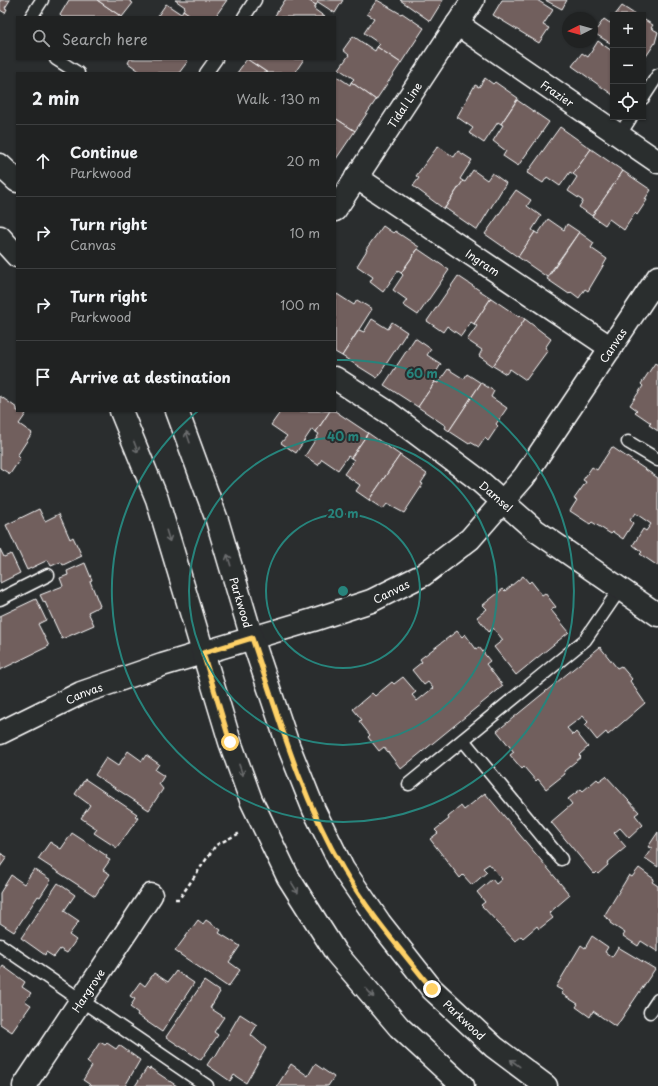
<!DOCTYPE html>
<meta charset="utf-8">
<style>
:root{--surface:#202222;--page:#282a2a;--text:#f1f3f6;--muted:#a2a4a5;--line:#3d3f40}
body{margin:0;font-family:"Playpen Sans",sans-serif;background:var(--page);color:var(--text)}
.controls{position:absolute;right:12px;top:12px;display:grid;overflow:hidden;border-radius:0px;box-shadow:0 1px 3px #0004}
.controls button{width:36px;height:36px;display:grid;place-items:center;padding:0;border:0;border-bottom:1px solid var(--line);background:var(--surface);color:var(--text);font:20px sans-serif}
.compass{position:absolute;left:562px;top:12px;width:36px;height:36px;border-radius:50%;background:var(--surface);box-shadow:0 1px 3px #0004;rotate:264deg}
.stop{position:absolute;width:12px;height:12px;margin:-9px;border:3px solid #ffd166;border-radius:50%;background:#fff}
.stop.end{background:#ffd166;border-color:#fff;box-shadow:0 1px 4px #0008}
.list{margin:0;padding:0;list-style:none}
h2{display:flex;justify-content:space-between;align-items:center;height:52px;margin:0;padding:0 16px;font-size:17px}
h2 small{font-size:13px;font-weight:400;color:var(--muted)}
.list li{display:grid;grid-template-columns:26px 1fr auto;gap:12px;align-items:center;box-sizing:border-box;height:72px;padding:0 16px;border-top:1px solid var(--line)}
.list b{display:block;font-size:15px;white-space:nowrap}
.list p{margin:0;font-size:13px;white-space:nowrap;color:var(--muted)}
.list em{font-size:13px;font-style:normal;color:var(--muted)}
.icon{flex:none;width:22px;height:22px;fill:none;stroke:currentColor;stroke-width:2;stroke-linecap:round;stroke-linejoin:round}
.map{position:relative;flex:none;width:658px;height:1086px;overflow:hidden}
.search{position:absolute;background:var(--surface);box-shadow:0 1px 3px #0004;left:16px;top:16px;width:320px;height:44px;display:flex;align-items:center;gap:10px;box-sizing:border-box;padding:0 14px;border-radius:0px;color:var(--muted);font-size:15px}
.panel{position:absolute;background:var(--surface);box-shadow:0 1px 3px #0004;left:16px;top:72px;width:320px;height:340px;border-radius:0px}
.map>svg:first-child{display:block}
</style>
<div class="map">
<svg width="658" height="1086" viewBox="0 0 658 1086">
<rect width="100%" height="100%" fill="#2a2d2e"/>
<filter id="ink" filterUnits="userSpaceOnUse"><feTurbulence type="fractalNoise" baseFrequency=".025" numOctaves="2"/><feDisplacementMap in="SourceGraphic" scale="8" xChannelSelector="R" yChannelSelector="G"/><feConvolveMatrix kernelMatrix="1 2 1 2 8 2 1 2 1" color-interpolation-filters="sRGB"/></filter>
<g filter="url(#ink)">
<g fill="#715e5d" stroke="#fff">
<polygon points="0,0 10,0 5,8 7,9 5,13 0,10"/>
<polygon points="69,0 97,0 122,17 62,17 60,15"/>
<polygon points="97,0 128,0 133,3 122,17"/>
<polygon points="175,0 227,0 215,17 193,17 183,10 185,7"/>
<polygon points="285,0 308,0 316,5 314,9 325,17 274,17"/>
<polygon points="308,0 343,0 335,13 318,2 316,5"/>
<polygon points="377,0 401,14 402,13 424,28 401,63 377,47 380,44 364,33 374,18 367,14"/>
<polygon points="400,0 443,0 430,21"/>
<polygon points="502,0 537,0 553,10 543,25 549,28 539,43 493,15"/>
<polygon points="545,0 567,0 562,9"/>
<polygon points="166,4 181,14 183,10 193,17 157,17"/>
<polygon points="622,6 636,15 615,15"/>
<polygon points="613,18 613,45 594,33 604,19 610,23"/>
<polygon points="643,19 653,25 651,28 658,32 655,43 643,61"/>
<polygon points="353,36 375,51 377,47 401,63 376,100 351,82 354,79 339,69 349,55 343,50"/>
<polygon points="598,41 612,51 613,49 613,95 572,66 582,53 588,57"/>
<polygon points="130,59 185,59 188,61 179,73 142,73 128,63"/>
<polygon points="247,59 268,73 237,73"/>
<polygon points="247,59 304,59 296,71 298,73 268,73"/>
<polygon points="335,75 350,85 351,82 376,100 355,131 335,118"/>
<polygon points="485,78 493,84 495,82 518,98 501,124 498,122 484,143 469,133 473,128 457,117 475,85 479,87"/>
<polygon points="517,100 549,122 518,166 503,156 506,151 493,141 503,125 501,124"/>
<polygon points="335,118 355,131 336,159 335,158"/>
<polygon points="560,127 591,149 573,174 570,172 560,186 547,177 543,183 527,173"/>
<polygon points="438,146 454,157 458,151 472,160 460,179 463,181 444,209 413,186 419,178 416,176"/>
<polygon points="591,149 623,171 592,216 579,207 583,201 568,191 577,177 573,174"/>
<polygon points="473,170 487,180 492,173 506,183 477,230 445,208 463,181 465,182"/>
<polygon points="623,171 651,190 645,199 647,200 637,215 635,213 624,230 609,219 605,225 592,216"/>
<polygon points="516,190 531,200 527,206 541,216 532,230 535,232 518,257 485,234"/>
<polygon points="548,219 564,230 567,224 579,232 547,277 518,257 535,232 538,234"/>
<polygon points="383,226 393,233 395,231 419,247 401,273 398,271 383,292 370,282 373,277 357,266 367,250 366,249"/>
<polygon points="579,232 594,243 591,248 607,259 588,291 585,289 579,298 571,292 569,294 547,279"/>
<polygon points="418,249 449,270 418,315 403,305 407,300 393,290 403,275 401,273"/>
<polygon points="458,276 491,298 474,324 471,322 461,336 447,326 443,332 427,321"/>
<polygon points="337,294 354,305 357,300 372,309 342,356 335,352 335,298"/>
<polygon points="491,298 519,317 520,316 525,319 493,366 479,356 482,350 467,340 477,326 474,324"/>
<polygon points="372,319 388,329 392,322 407,332 377,378 342,356 359,330 364,332"/>
<polygon points="525,319 551,339 545,348 548,350 526,380 510,369 506,374 493,366"/>
<polygon points="415,338 431,349 427,355 441,364 432,379 435,382 418,407 384,385"/>
<polygon points="655,363 658,365 658,431 649,425 651,423 635,412 637,410 630,405 643,386 641,384"/>
<polygon points="448,369 464,379 467,374 481,383 449,431 445,428 446,426 418,407 435,382 438,383"/>
<polygon points="481,383 494,391 491,397 507,408 496,424 498,426 488,441 485,438 479,447 470,442 469,444 449,431"/>
<polygon points="0,396 17,408 17,411 22,411 26,414 19,424 32,433 17,456 20,459 10,474 0,468"/>
<polygon points="281,411 330,411 316,432 312,429 296,453 281,443 287,436 271,425"/>
<polygon points="330,411 335,411 368,433 351,458 348,456 338,470 322,459 318,465 305,456 319,434 316,432"/>
<polygon points="368,433 400,455 369,500 356,491 360,485 344,474 354,460 351,458"/>
<polygon points="612,447 658,478 658,566 640,554 642,552 633,545 643,529 646,531 651,524 635,513 630,520 633,523 623,539 613,532 611,534 592,522 590,524 570,511 577,500 574,499 586,482 583,480 592,467 597,470"/>
<polygon points="400,455 427,474 421,483 423,484 404,513 387,504 383,509 369,500"/>
<polygon points="39,509 45,521 59,514 70,539 73,537 82,556 63,565 61,562 51,566 48,560 27,570 6,525"/>
<polygon points="0,549 4,557 11,554 20,573 0,583"/>
<polygon points="85,563 92,580 90,581 100,606 88,612 94,625 62,639 45,602 44,603 40,595 63,586 60,578 68,575 67,571"/>
<polygon points="523,576 529,583 531,581 542,595 545,593 556,607 551,610 569,632 516,675 494,647 503,640 493,628 489,632 477,617 487,609 483,605 503,589 505,591"/>
<polygon points="36,599 46,620 38,624 49,646 0,670 0,616"/>
<polygon points="457,631 462,637 465,634 476,649 479,647 490,661 486,664 503,686 401,769 384,747 379,751 368,737 370,735 359,721 362,720 353,709 372,693 375,696 392,682 394,684 403,677 416,692 412,695 417,701 433,688 428,682 424,685 412,670 422,662 420,659"/>
<polygon points="600,647 617,668 621,666 632,679 630,681 645,703 608,735 606,732 597,740 585,725 588,722 583,716 567,728 573,735 576,732 588,747 579,755 581,757 564,771 565,774 546,789 538,779 536,781 524,767 522,769 510,755 514,752 497,731"/>
<polygon points="128,751 142,761 146,755 159,764 155,770 164,776 159,784 163,789 149,810 95,775 106,758 118,766"/>
<polygon points="606,776 639,812 635,815 643,825 629,838 620,828 614,833 626,847 607,863 608,865 598,874 596,872 594,874 551,822 572,804 568,799 581,789 583,791 597,779 599,781"/>
<polygon points="85,779 137,814 135,816 138,818 117,848 94,833 97,829 81,818 90,805 75,794"/>
<polygon points="485,793 570,895 549,913 553,918 539,929 537,926 523,938 521,936 515,941 481,905 485,902 477,892 492,879 496,884 502,879 489,864 483,868 487,872 472,885 463,875 460,878 430,839 438,833 435,830 449,819 448,817 461,806 464,810"/>
<polygon points="658,832 658,867 645,858 652,848 648,847"/>
<polygon points="72,833 107,856 106,858 110,860 103,870 110,874 95,896 38,859 50,842 61,849"/>
<polygon points="0,853 7,857 0,867"/>
<polygon points="639,868 654,879 652,882 658,886 658,952 641,941 638,946 623,936 625,933 610,923 611,921 604,916 629,875 632,877"/>
<polygon points="34,869 51,880 40,897 38,896 14,932 0,923 0,893 11,875 24,884"/>
<polygon points="58,883 75,895 64,911 79,921 69,935 76,940 67,953 60,949 54,957 46,952 45,955 21,938"/>
<polygon points="198,920 203,924 206,920 221,930 219,933 240,946 229,962 240,970 228,987 175,951"/>
<polygon points="592,936 608,947 605,952 612,957 618,947 655,969 616,1027 593,1011 590,1017 576,1007 578,1004 562,994 563,991 556,987 581,945 585,948"/>
<polygon points="3,966 25,982 22,987 31,993 25,1001 31,1005 12,1032 0,1024 0,971"/>
<polygon points="176,971 194,983 162,1032 137,1015 138,1013 130,1007 135,999 130,996 140,982 145,986 154,973 168,982"/>
<polygon points="204,981 220,992 210,1008 224,1017 214,1032 218,1035 201,1060 166,1037"/>
<polygon points="240,1014 257,1025 251,1035 266,1048 246,1083 234,1075 230,1081 207,1065 213,1056 215,1057"/>
<polygon points="100,1042 105,1045 107,1043 116,1049 119,1045 140,1060 125,1086 92,1086 83,1080 92,1066 87,1062"/>
<polygon points="291,1064 308,1076 315,1064 334,1077 328,1086 277,1086"/>
<polygon points="147,1068 149,1070 150,1068 177,1086 135,1086"/>
</g>
<g fill="none" stroke-linecap="round" stroke-linejoin="round">
<defs>
<g id="service">
<polyline points="31,17 42,0"/>
<polyline points="244,17 255,0"/>
<polyline points="56,59 78,73"/>
<polyline points="206,73 216,59"/>
<polyline points="643,98 658,75"/>
<polyline points="619,136 631,117"/>
<polyline points="628,442 658,460"/>
<polyline points="0,599 48,575"/>
<polyline points="463,740 561,859"/>
<polyline points="409,784 585,640 620,589"/>
<polyline points="0,945 207,1086"/>
<polyline points="650,1012 658,1000"/>
</g>
<g id="minor">
<path id="s1" d="M457,24l201,138"/>
<path id="s2" d="M356,177l255,171"/>
<path id="s3" d="M335,210l138,-210"/>
<path id="s4" d="M335,378l54,35 87,65 59,52 123,85"/>
<path id="s5" d="M0,733l81,-40 81,-28 151,-45 58,-19 52,-26 47,-36 54,-62 134,-200"/>
<path id="s6" d="M24,1086l127,-191"/>
</g>
<g id="tertiary">
<polyline points="0,165 17,181"/>
<polyline points="0,237 17,256"/>
<polyline points="121,411 157,499 230,742 251,800 288,877 336,953 399,1027 463,1086"/>
<path id="s7" d="M177,411l40,109 35,118 36,107 26,65 29,59 37,54 52,66 62,58 52,39"/>
</g>
</defs>
<use href="#service" stroke="#fff" stroke-width="15"/>
<use href="#minor" stroke="#fff" stroke-width="25"/>
<use href="#tertiary" stroke="#fff" stroke-width="25"/>
<polyline stroke="#fff" stroke-width="2.5" stroke-dasharray="4 3" stroke-linecap="butt" points="175,899 179,899 216,845 240,833"/>
<use href="#service" stroke="#2a2d2e" stroke-width="12"/>
<use href="#minor" stroke="#2a2d2e" stroke-width="22"/>
<use href="#tertiary" stroke="#2a2d2e" stroke-width="22"/>
</g>
<defs><path id="oneway-shaft" d="M-6 0H5M1.5-3L5.5 0L1.5 3" fill="none" stroke-width="1.6" stroke-linecap="round" stroke-linejoin="round"/></defs>
<g stroke="#6a6c6d">
<use href="#oneway-shaft" transform="translate(188 437) rotate(-109)"/>
<use href="#oneway-shaft" transform="translate(136 447) rotate(69)"/>
<use href="#oneway-shaft" transform="translate(168 536) rotate(73)"/>
<use href="#oneway-shaft" transform="translate(229 560) rotate(-107)"/>
<use href="#oneway-shaft" transform="translate(241 770) rotate(70)"/>
<use href="#oneway-shaft" transform="translate(295 888) rotate(58)"/>
<use href="#oneway-shaft" transform="translate(370 993) rotate(50)"/>
<use href="#oneway-shaft" transform="translate(515 1063) rotate(-143)"/>
</g>
</g>
<g fill="none" stroke-linecap="round" stroke-linejoin="round" filter="url(#ink)">
<path stroke="#ffd166" stroke-width="5" d="M230,742l-27,-89 49,-15c26,78 49,159 91,231 25,43 58,81 89,120"/>
</g>
<g fill="none" stroke="#27847c" stroke-width="2">
<circle cx="343" cy="591" r="77"/>
<circle cx="343" cy="591" r="154"/>
<path d="M337 360A231 231 0 1 1 198 411"/>
</g>
<g text-anchor="middle" dominant-baseline="central" stroke-width="4" stroke-linejoin="round" paint-order="stroke">
<g font-size="11" fill="#fff" stroke="#2a2d2e">
<text stroke="none"><textPath href="#s1" startOffset="122">Frazier</textPath></text>
<text stroke="none"><textPath href="#s3" startOffset="126">Tidal Line</textPath></text>
<text stroke="none"><textPath href="#s2" startOffset="153">Ingram</textPath></text>
<text stroke="none"><textPath href="#s5" startOffset="753">Canvas</textPath></text>
<text stroke="none"><textPath href="#s4" startOffset="200">Damsel</textPath></text>
<text stroke="none"><textPath href="#s5" startOffset="417">Canvas</textPath></text>
<text stroke="none"><textPath href="#s7" startOffset="202">Parkwood</textPath></text>
<text stroke="none"><textPath href="#s5" startOffset="93">Canvas</textPath></text>
<text stroke="none"><textPath href="#s6" startOffset="115">Hargrove</textPath></text>
<text stroke="none"><textPath href="#s7" startOffset="682">Parkwood</textPath></text>
</g>
</g>
<circle cx="343" cy="591" r="6" fill="#27847c" stroke="#2a2d2e" stroke-width="2"/>
<g font-size="12" text-anchor="middle" font-weight="bold" fill="#27847c" stroke="#2a2d2e" stroke-width="4" stroke-linejoin="round" paint-order="stroke">
<text x="422" y="378">60 m</text>
<text x="343" y="441">40 m</text>
<text x="343" y="518">20 m</text>
</g>
</svg>
<div class="controls">
<button>+</button>
<button>−</button>
<button><svg class="icon" aria-label="locate" viewBox="0 0 24 24"><circle cx="12" cy="12" r="6"/><path d="M12 2v4M12 18v4M2 12h4M18 12h4"/></svg></button>
</div>
<svg class="compass" viewBox="-18 -18 36 36"><path d="M0-13l5 13h-10z" fill="#e53935"/><path d="M0 13l5-13h-10z" fill="#a2a4a5"/></svg>
<div class="stop" style="left:230px;top:742px"></div>
<div class="stop end" style="left:432px;top:989px"></div>
<div class="search"><svg class="icon" aria-label="search" viewBox="0 0 24 24"><circle cx="10" cy="10" r="6"/><path d="M15 15l6 6"/></svg>Search here</div>
<section class="panel">
<h2>2 min<small>Walk · 130 m</small></h2>
<ul class="list">
<li><svg class="icon" aria-label="ahead" viewBox="0 0 24 24"><path d="M12 20V5M6 11l6-6 6 6"/></svg><div><b>Continue</b><p>Parkwood</p></div><em>20 m</em></li>
<li><svg class="icon" aria-label="right" viewBox="0 0 24 24"><path d="M7 20v-9h11M14 6l5 5-5 5"/></svg><div><b>Turn right</b><p>Canvas</p></div><em>10 m</em></li>
<li><svg class="icon" aria-label="right" viewBox="0 0 24 24"><path d="M7 20v-9h11M14 6l5 5-5 5"/></svg><div><b>Turn right</b><p>Parkwood</p></div><em>100 m</em></li>
<li><svg class="icon" aria-label="arrive" viewBox="0 0 24 24"><path d="M6 21V4h12l-3 4 3 4H6"/></svg><div><b>Arrive at destination</b></div></li>
</ul>
</section>
</div>
